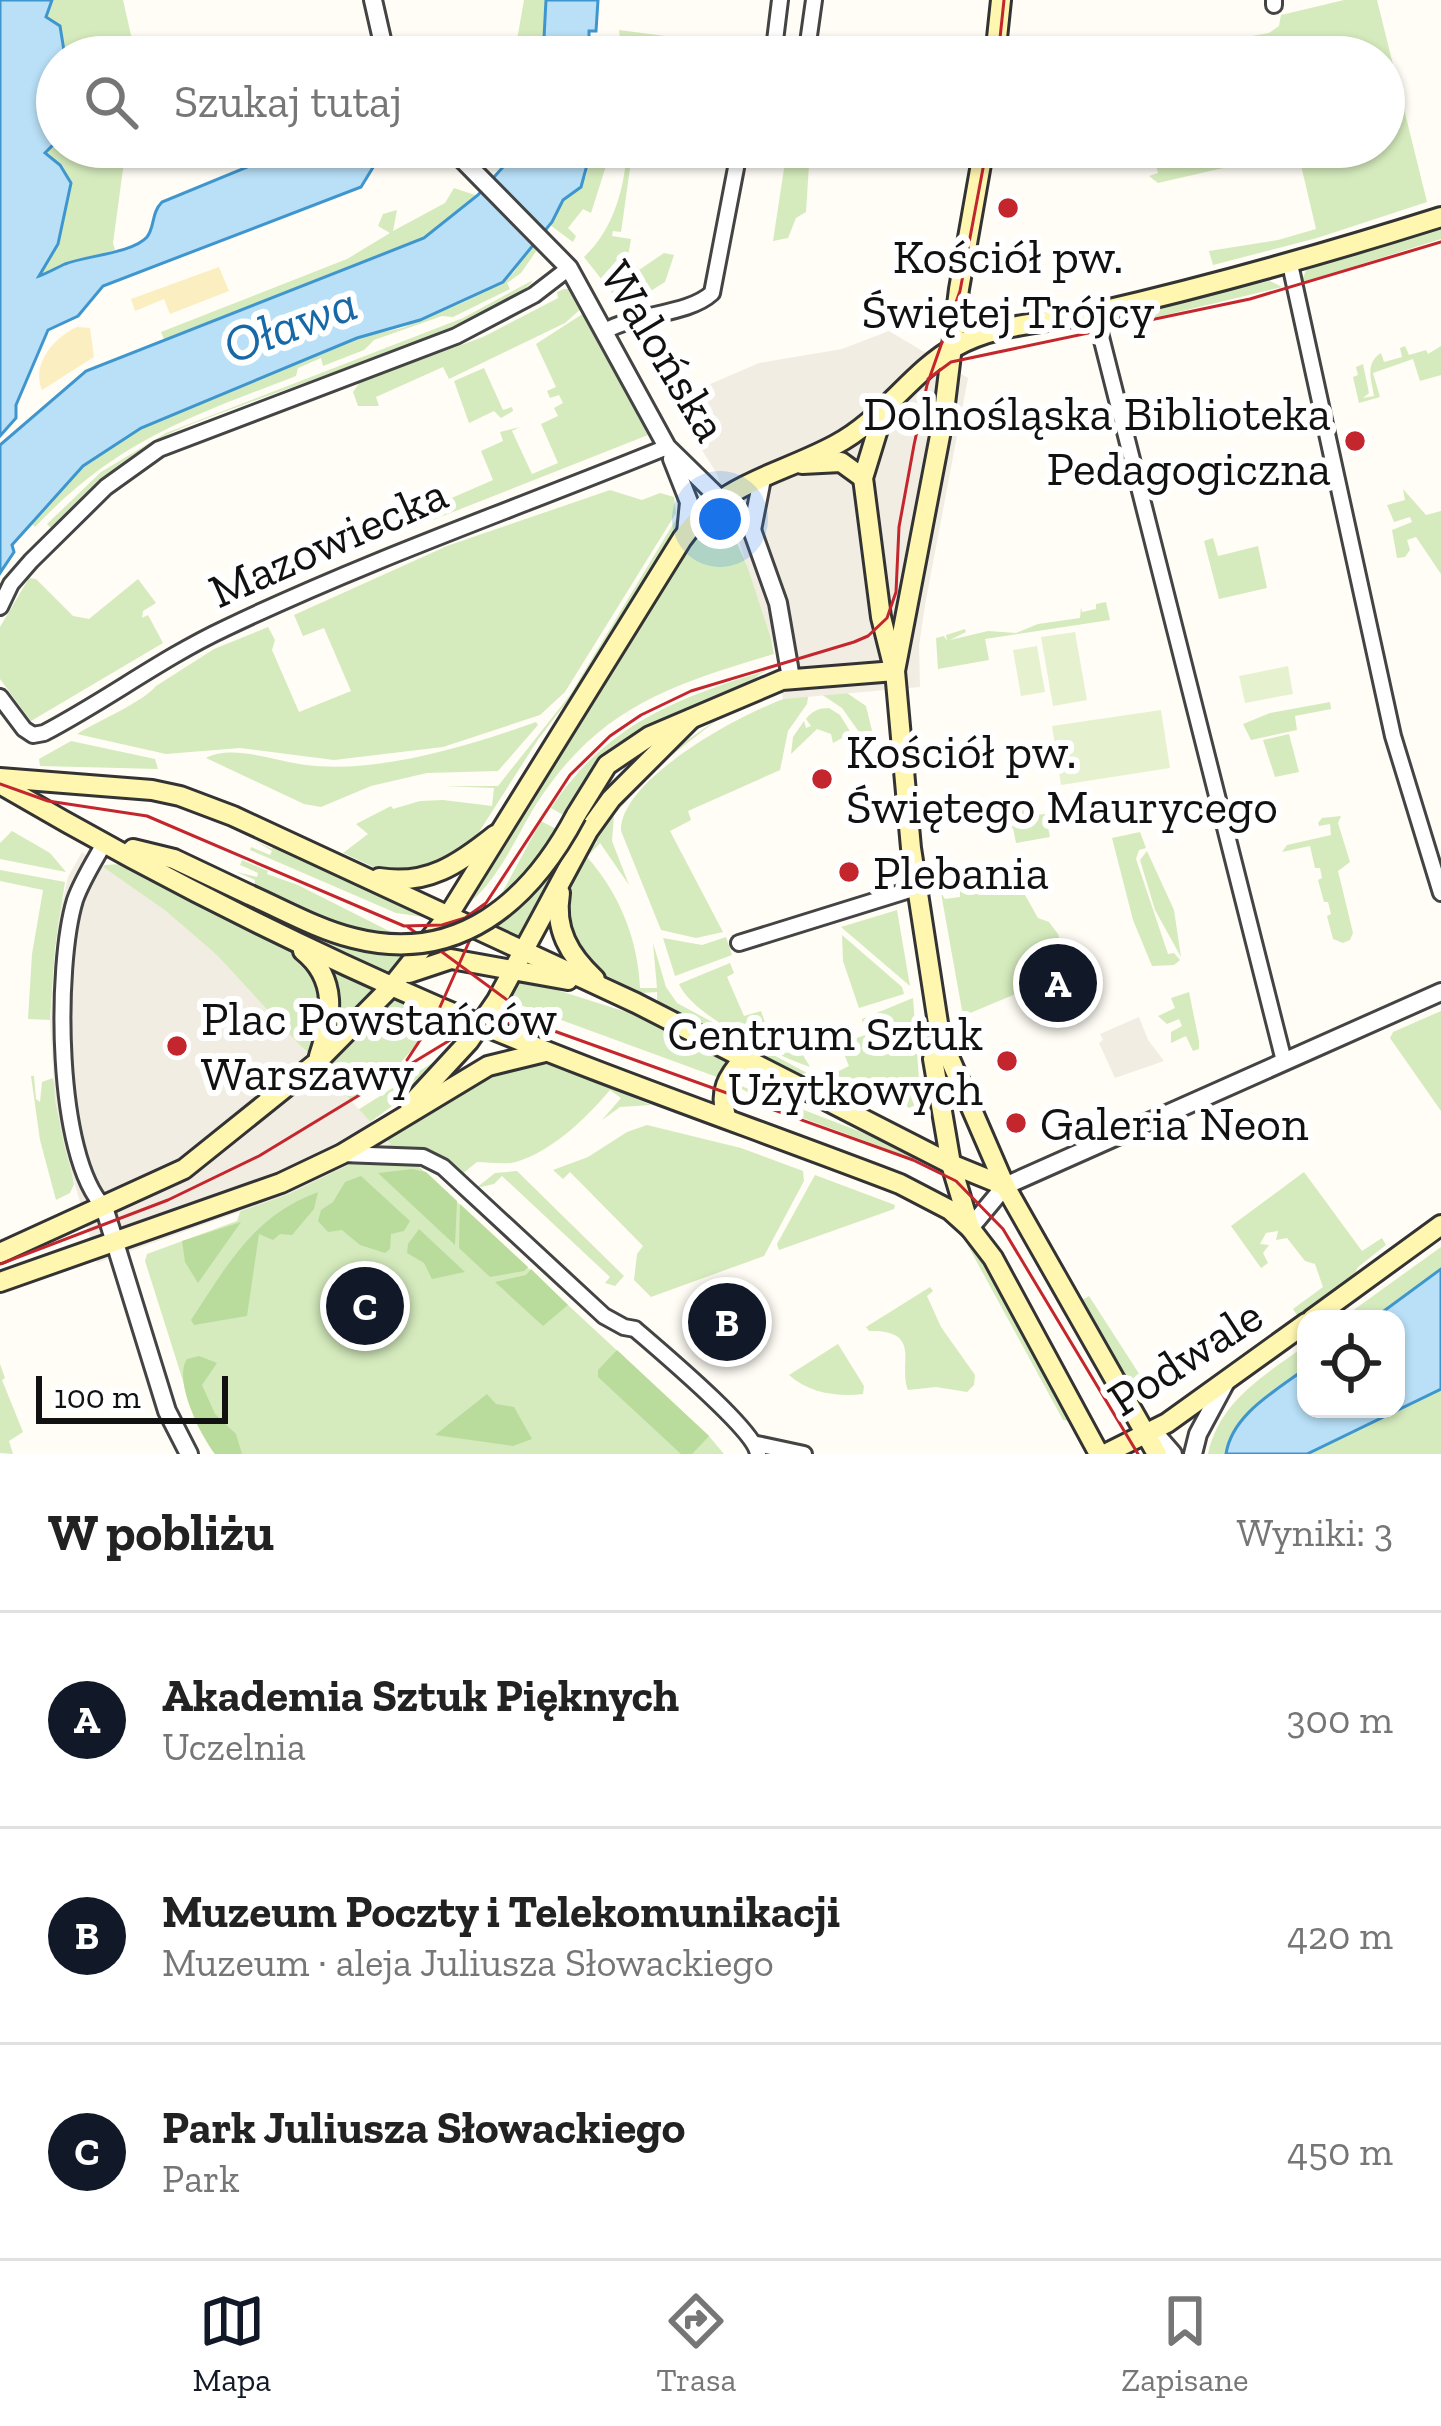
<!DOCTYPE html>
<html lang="pl">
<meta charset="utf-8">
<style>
:root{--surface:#fff;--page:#f6f6f6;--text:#222;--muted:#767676;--line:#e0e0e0;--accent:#111827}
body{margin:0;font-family:"Zilla Slab",serif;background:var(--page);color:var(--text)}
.controls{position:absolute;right:36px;bottom:36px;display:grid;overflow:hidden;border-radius:24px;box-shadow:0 3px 9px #0004}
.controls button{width:108px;height:108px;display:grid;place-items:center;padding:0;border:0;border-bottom:3px solid var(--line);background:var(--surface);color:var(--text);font:60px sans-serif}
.scale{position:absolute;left:36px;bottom:30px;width:192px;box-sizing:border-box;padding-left:12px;border:6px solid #111;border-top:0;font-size:33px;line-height:42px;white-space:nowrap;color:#111;-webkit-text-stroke:9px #fff;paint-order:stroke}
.you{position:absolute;left:720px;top:519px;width:42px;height:42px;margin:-30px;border:9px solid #fff;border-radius:50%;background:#1a73e8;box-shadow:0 0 0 18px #1a73e833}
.badge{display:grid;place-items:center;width:78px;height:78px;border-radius:50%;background:var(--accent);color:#fff;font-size:39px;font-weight:700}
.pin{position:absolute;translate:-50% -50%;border:6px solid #fff;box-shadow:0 3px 12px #0006}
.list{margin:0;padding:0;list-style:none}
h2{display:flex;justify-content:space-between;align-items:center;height:156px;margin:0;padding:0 48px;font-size:51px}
h2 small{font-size:39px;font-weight:400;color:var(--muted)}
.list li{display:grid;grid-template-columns:78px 1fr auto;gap:36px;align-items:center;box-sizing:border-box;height:216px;padding:0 48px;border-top:3px solid var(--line)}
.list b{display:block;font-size:45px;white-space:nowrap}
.list p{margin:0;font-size:39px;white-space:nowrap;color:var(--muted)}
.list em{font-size:39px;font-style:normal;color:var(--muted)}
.icon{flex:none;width:66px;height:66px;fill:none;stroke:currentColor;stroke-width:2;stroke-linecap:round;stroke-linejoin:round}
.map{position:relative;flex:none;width:1441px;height:1454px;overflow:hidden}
.search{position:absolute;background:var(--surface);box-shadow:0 3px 9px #0004;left:36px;right:36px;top:36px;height:132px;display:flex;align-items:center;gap:30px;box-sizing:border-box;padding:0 42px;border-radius:66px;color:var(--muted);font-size:45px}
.sheet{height:804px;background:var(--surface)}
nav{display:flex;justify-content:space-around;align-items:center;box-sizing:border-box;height:168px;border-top:3px solid var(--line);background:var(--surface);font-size:33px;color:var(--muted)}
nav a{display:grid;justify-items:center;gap:6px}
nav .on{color:var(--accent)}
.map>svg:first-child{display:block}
</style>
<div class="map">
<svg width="1441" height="1454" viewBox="0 0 1441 1454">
<rect width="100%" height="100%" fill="#fffdf5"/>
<g fill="#d5ebbd">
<polygon points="52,0 123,0 136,57 65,57 60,26 46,17"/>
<polygon points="524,0 546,0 543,57 514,57"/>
<polygon points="1344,0 1377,0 1427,202 1317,238 1213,265 1209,251 1278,240 1316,229 1300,161 1275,166 1271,157 1158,183 1149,176 1158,173 1152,147 1384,147 1384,57 1189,57 1191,47 1269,33 1279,26 1281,15"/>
<polygon points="619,30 665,36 665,40 659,40 657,55 663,57 622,57"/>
<polygon points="57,141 57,147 126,147 113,243 115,250 69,262 42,276 39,272 58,245 71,183 45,153"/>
<polygon points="592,147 612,147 591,213 583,209 568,228 576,236 573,242 550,225 563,200 586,177"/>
<path d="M627,147h6l-12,85 -8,-1 -1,5 19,3 -3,17 11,14 25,-17 10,2 -9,27 -16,10 -8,-12 -19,10 7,14 -6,3 -39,-50c30,-28 41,-70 43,-110z"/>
<polygon points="752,147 810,149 806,212 796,218 788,238 773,241 785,162 750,156"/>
<polygon points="454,188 478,196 424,238 164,339 161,332 347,259 390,233 378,226 383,214 397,210 393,231 445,203"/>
<polygon points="1441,229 1441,239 1301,283 1306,270"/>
<path d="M532,244l5,6 -16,23 -14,10 3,6 -57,28 -11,-1 -68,24 -10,10 -41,16 -2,-8 -23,10 -2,8c-109,42 -178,64 -261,151l-5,-5 53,-56 58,-38 216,-90 45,-10 62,-26 39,-20 11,-10z"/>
<path d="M533,280c-21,38 -300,124 -360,152 -48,22 -85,60 -122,96l-4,-4 54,-52 65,-39 297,-115z"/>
<polygon points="1270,281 1282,287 1107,329 1114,317"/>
<polygon points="564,289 573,289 584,306 565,323 449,379 443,367 376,397 379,406 358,406 353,392 360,382 483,337 558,298 557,292"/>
<polygon points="587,311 648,435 415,527 408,517 493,480 481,451 503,441 500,432 520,427 512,431 532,474 558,463 541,424 558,416 554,408 563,403 559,395 550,398 547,391 556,387 536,344"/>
<path d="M1405,346l4,9 17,-5 2,4 13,-8v29l-21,6 -7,-22 -40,14 7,24 -21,6 -6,-26 5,-2 -2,-8 7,-3 6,29 -6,5 11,-2c-2,-16 -10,-32 7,-43l3,9 18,-5 -2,-9z"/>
<polygon points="484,368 503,410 512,407 513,411 501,418 494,411 469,423 454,381"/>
<polygon points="1403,489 1426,515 1441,511 1441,574 1416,537 1407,540 1410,550 1405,557 1397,558 1392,530 1412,522 1410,517 1394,522 1387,505 1405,500"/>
<path d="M610,490l32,10 18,-7 14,4 2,16 -111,179 -25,23 -97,32 -109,13 -94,-12 -74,6 -89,-20c21,-13 66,-32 79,-48l58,-37 54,-22 7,13 -3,10 27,62 52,-21 -27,-63 -21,8 -9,-21 153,-69z"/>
<polygon points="684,506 679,526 583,681 539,738 472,843 449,860 419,870 378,869 343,853 368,834 356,824 391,806 393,809 420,801 443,800 492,806 494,788 444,786 498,786 570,695"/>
<path d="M724,513l5,2 -3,4 38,84 10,51c-103,31 -175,53 -237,149 -21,33 -39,80 -73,104l236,-376 16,-17z"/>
<polygon points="1213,538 1218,556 1258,546 1267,588 1219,599 1204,541"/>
<polygon points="29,578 36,579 73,616 89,619 138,579 156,603 143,611 142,618 148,615 163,643 31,721 0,679 0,627"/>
<polygon points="1106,602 1110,620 985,639 989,660 938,669 936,638 944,636 947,641 946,635 965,629 966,632 950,640 988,631 1016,633 1038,624 1080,618 1081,607 1082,612 1096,609 1096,604"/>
<path d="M765,671c-82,58 -149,41 -200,145l-14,-8c55,-83 123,-109 214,-137z"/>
<polygon points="836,690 847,693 866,706 874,739 864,739 842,708 821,694"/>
<path d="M809,691l-2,13 -19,27 -8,39 -92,41 3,9 -21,11 53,101 -27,6 -35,-8 -40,-99c-2,-55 140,-130 188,-140z"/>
<polygon points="1330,702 1331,709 1295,716 1297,730 1251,740 1243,724 1270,713"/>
<path d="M829,708l11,7 11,18 -18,10 -2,-9 -14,-5 -26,25 2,-17 11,-16 2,7 5,-2 -5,-7c6,-8 13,-11 23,-11z"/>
<path d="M721,717l-66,51 -41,47 -2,26 17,44 -29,-42 -13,14c32,36 51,82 53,131h17l-4,-45 13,44 11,16 130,70 -6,1 -144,-72v-10l-15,1 -45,-22 -11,-9 -22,-42 2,-28 19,-37 12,-13 -3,-2 6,-12 19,-27 45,-45z"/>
<path d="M536,722l2,3 -40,46 -71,2 -56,13 -50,21 -17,-3 -98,-46c26,-14 69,3 100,7 71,9 163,-19 230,-43z"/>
<polygon points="1289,734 1299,772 1275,777 1263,740"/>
<polygon points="71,741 155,759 158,769 40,766 39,759"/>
<polygon points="1026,809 1028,816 1045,814 1050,837 1016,843 1013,828 996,830 995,824 1017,821 1016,811"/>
<polygon points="199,810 199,809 432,918 396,913 250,850 251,847 270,855 272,851 254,840 272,849 274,845"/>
<polygon points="1341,816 1338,823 1350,862 1338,871 1353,933 1350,940 1343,943 1333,939 1327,916 1331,914 1328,902 1324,902 1318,880 1322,878 1320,868 1315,868 1310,846 1282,852 1287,845 1331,835 1330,824 1319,826 1318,823 1322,818"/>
<polygon points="541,821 558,830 533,870 496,904"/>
<polygon points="12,831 50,853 66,872 0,859 0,843"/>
<polygon points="1140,832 1146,848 1139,850 1136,859 1168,954 1174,953 1180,960 1174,965 1152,966 1133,920 1112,838"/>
<polygon points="1147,851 1174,910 1181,957 1155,910 1140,860"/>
<polygon points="566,854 521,941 491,926 533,894"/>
<path d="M242,860l26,11 -1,3 31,11 97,49c-52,-4 -94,-26 -141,-48l1,-6 -18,-8 20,5 1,-4 -18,-8z"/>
<polygon points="121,864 305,957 325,999 312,1056 97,872 105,865"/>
<polygon points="0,870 65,882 55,949 50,1020 28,1019 32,954 43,890 0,881"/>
<polygon points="1009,879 1020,886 1038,918 1049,922 1058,934 1068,968 1063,974 963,1016 941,893 945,899 960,897 960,890 966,886 968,895 985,892 988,881"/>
<polygon points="897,910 910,986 841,927"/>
<polygon points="283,921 357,949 411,953 392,975 282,923"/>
<polygon points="842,935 902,987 904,994 859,1008 843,961"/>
<polygon points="726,937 732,955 675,976 663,938 702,945"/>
<path d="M730,963l4,10 -7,4 17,39 17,-5 13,38 13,4 12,-5 11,19c-33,-11 -118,-51 -131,-83z"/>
<polygon points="331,969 377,991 334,1032 330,970"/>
<polygon points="519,978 639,1016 740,1064 736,1084 916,1153 914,1159 781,1110 725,1080 523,1006 509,995"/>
<polygon points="1189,992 1199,1041 1199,1049 1193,1051 1186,1036 1171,1043 1171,1032 1182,1026 1179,1019 1167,1024 1158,1016 1175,1008 1171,998"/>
<polygon points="913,998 919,1079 928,1107 921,1113 833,1074 849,1066 840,1044 865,1035 862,1019"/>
<polygon points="392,999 432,1016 421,1039 397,1067 336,1109 275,1109 332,1060"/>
<polygon points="1441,1011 1441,1111 1390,1038 1393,1032"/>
<polygon points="448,1053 407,1095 335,1148 312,1139"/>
<path d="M528,1063l26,2 97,40 -31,2 -18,13 19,-22 -11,-8c-25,29 -56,60 -94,72 -11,3 -27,0 -39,0l-15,12c-32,-29 -47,-26 -87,-28l116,-73z"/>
<polygon points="31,1076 34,1076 36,1099 40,1102 42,1082 53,1078 74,1184 70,1193 56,1200 40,1140"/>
<polygon points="647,1125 741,1148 803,1171 804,1181 764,1256 651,1297 634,1280 637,1254 643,1246 570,1172 563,1179 553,1170 588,1157 627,1132"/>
<polygon points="414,1162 708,1435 724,1454 215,1454 197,1425 145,1261 147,1254 237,1221 241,1209 349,1164"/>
<polygon points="517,1171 624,1276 615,1286 605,1283 610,1277 502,1176 494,1184 476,1188 495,1173"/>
<polygon points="1304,1172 1362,1251 1382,1238 1386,1245 1358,1267 1353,1277 1298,1317 1293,1309 1323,1287 1315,1264 1305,1261 1287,1238 1276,1240 1278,1231 1266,1233 1260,1244 1269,1245 1263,1253 1268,1263 1261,1268 1231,1226"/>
<polygon points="815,1175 895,1205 894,1209 779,1250 777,1244"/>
<polygon points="961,1233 979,1255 1071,1421 1063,1420"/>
<polygon points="1441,1247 1441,1269 1373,1319 1341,1319"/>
<path d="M930,1287l3,4 -6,5 14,31 34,48 -1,10 -7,7 -31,-5 -28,3c-10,-27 15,-60 -39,-59l-3,-4z"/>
<polygon points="1089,1296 1145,1383 1143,1388 1137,1391 1131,1384 1082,1300"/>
<path d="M838,1344l26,42 -1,8c-26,3 -54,-1 -74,-19z"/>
<path d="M1306,1345v23l-60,48 -20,38h-18c11,-53 57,-79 98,-109z"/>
<polygon points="0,1364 5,1378 2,1380 23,1432 9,1441 13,1454 0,1453"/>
<polygon points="1441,1389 1441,1454 1307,1454"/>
</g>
<g fill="#b9dc9c">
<polygon points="412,1169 426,1172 457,1201 455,1245 378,1173"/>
<polygon points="361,1176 410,1221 404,1231 391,1234 390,1249 385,1253 360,1245 342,1230 328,1232 318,1221 321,1210 333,1202 345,1182"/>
<path d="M318,1192l-4,17 -22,26 -12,-1 -7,6 -14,-6 -12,82 -53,9 -3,-5c37,-56 62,-104 127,-128z"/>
<polygon points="460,1204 528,1267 524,1271 490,1277 459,1248"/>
<polygon points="241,1222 198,1283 185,1262 182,1241"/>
<polygon points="419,1229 465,1272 432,1279 424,1263 407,1253 408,1244"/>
<polygon points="531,1269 568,1305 543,1326 495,1282 526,1275"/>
<polygon points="617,1350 709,1436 692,1454 681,1454 598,1377 598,1370"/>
<path d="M199,1356l18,7 -15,22 13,29 21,20 6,20h-27c-15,-20 -42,-74 -28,-95z"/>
<polygon points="487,1394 496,1404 514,1407 532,1439 513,1446 435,1435"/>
</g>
<g fill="#fbeec1">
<polygon points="219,267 229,291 170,314 164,299 135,311 131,299"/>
<path d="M77,327l13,1 4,29 -52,33c-11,-25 11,-52 35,-63z"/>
</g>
<g fill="#e6f2cf">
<polygon points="1075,632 1087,700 1053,706 1041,637"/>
<polygon points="1037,646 1045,692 1021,696 1013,650"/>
<polygon points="1288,666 1293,694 1245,703 1239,676"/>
<polygon points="1161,710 1170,768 1061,785 1052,726"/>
</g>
<g fill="#f1ede2">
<polygon points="889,331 968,378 925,605 919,646 920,687 783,699 775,651 717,474 671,401 759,363 842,349"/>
<polygon points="82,852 166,911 217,955 391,1144 289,1194 97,1263 64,1145 55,1100 50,1020 58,923 68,877"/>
<polygon points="1139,1017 1148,1040 1164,1061 1115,1078 1099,1043 1103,1040 1100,1034"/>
</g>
<g fill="#b9e0f7" stroke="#3f96cf" stroke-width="3">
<path d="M0,0h52l-6,17 14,9 5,31h-8v84l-12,12 15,12 11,18 -13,61 -19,32c9,-3 17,-8 26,-12 20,-8 68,-11 82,-27 8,-10 4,-24 15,-35l134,-55h74l5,17 -14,23 -258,99 -25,30 -30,14 -32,75v13l-16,18z"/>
<polygon points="546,0 598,0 596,31 589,31 589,57 543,57"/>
<polygon points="521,147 592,147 581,187 563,200 552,222 503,282 420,320 357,338 141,428 83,466 12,545 14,552 0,573 0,445 86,371 424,238 478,195"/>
<path d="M1441,1269v120l-134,65h-81c6,-40 50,-63 80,-86v41h90v-90h-23z"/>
</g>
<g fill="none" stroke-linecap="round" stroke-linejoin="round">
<defs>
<g id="minor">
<polyline points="1274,0 1274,5"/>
<polyline points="773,57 780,0"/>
<polyline points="806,57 814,0"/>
<polyline points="1290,264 1393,736 1441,893"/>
<polyline points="1095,313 1284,1061"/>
<path d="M605,331c32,-18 83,-16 107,-38l28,-146"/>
<polyline points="0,607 11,584 31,561 106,487 159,449 456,336 534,295 569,268"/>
<path d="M0,697l24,32 9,6 11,-2c63,-33 118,-75 182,-105 144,-69 294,-121 441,-181"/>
<polyline points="739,943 916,888"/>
<path d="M342,1154l81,3 20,10 161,149 20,11 11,2c24,21 120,101 123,125"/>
<path d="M104,1207c-49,-51 -49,-241 -29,-307 7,-20 20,-40 30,-58"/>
<polyline points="757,1444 804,1454"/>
</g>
<g id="tertiary">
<polyline points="373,0 386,57"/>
<polyline points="450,147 569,268 667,447 752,530 778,603 791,678"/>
<polyline points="672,459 689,502 686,533"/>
<polyline points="752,530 762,479"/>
<polyline points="104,1207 167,1411 189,1454"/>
<polyline points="970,1228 1005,1186 1441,992"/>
<polyline points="1148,1434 1160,1439 1173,1454"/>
<polyline points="1193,1454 1198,1434 1227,1380"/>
</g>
<g id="secondary">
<polyline points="995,57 1001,0"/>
<polyline points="984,147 959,289 943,420 895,671 911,848 940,1036 1005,1186 1157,1454"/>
<polyline points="882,416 863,478 881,617 893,665"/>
<polyline points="802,464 841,462 863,478"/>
<polyline points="0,778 152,790 180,796 233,816 636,1003 951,1164 1005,1186"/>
<path d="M0,784c141,83 289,158 439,223 151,65 307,118 461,177l50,26 20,18"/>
<polyline points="576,815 607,765 650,736 782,680 895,671"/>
<polyline points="133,849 174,859 250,895"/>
<path d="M379,878c48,8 80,-14 116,-43"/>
<path d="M560,893c-6,36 9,62 35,86"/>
<path d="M303,951c35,28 29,66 16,105"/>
<polyline points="409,973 451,959 568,980"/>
<polyline points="940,1036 933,1059 951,1164 970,1228 993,1258 1099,1454"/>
<polyline points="410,1105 469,1041 497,1000 588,831 611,799 691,719"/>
<path d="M726,1117c-7,-26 1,-40 19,-60"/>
<path d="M0,1253l184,-84 132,-106 76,-77 56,-70 234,-377c40,-57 95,-63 153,-94 48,-25 76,-73 120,-98 41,-24 96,-24 142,-35 116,-27 230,-59 344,-95"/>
<polyline points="0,1282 281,1183 342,1154 488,1066 545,1052"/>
<polyline points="1312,1319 1441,1225"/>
<polyline points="1105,1454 1167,1423 1306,1323"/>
</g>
</defs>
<use href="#minor" stroke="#444" stroke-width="20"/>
<use href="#tertiary" stroke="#444" stroke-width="22"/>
<use href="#secondary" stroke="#333" stroke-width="24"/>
<use href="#minor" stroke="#fff" stroke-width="14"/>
<use href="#tertiary" stroke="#fff" stroke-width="16"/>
<use href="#secondary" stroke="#fff6b0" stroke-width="18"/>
<g stroke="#c4262e" stroke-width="3">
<polyline points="998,57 1004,0"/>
<polyline points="928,379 951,362 1250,299 1441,242"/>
<polyline points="0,784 48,801 147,816 404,926 442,925 465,918 486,903 570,775 610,736 641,715 691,691 854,642 868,636 887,618 896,592 899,527 914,445 927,385 960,291 987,147"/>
<polyline points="408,927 510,1002 541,1019"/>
<polyline points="407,1060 436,1016 485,906"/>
<polyline points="0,1264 168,1200 259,1156 465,1031 496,1021 529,1022 913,1160 956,1181 1003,1229 1138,1454"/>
</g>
<defs>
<path id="secondary-bridge" d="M250,895c34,15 67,34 103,43 105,27 177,-36 223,-123"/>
</defs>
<use href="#secondary-bridge" stroke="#333" stroke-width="24" stroke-linecap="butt"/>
<use href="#secondary-bridge" stroke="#fff6b0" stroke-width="18"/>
</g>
<g fill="#c4262e" stroke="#fff" stroke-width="4.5">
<circle cx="1008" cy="208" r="12"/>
<circle cx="1355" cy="441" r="12"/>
<circle cx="822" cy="779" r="12"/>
<circle cx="849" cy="872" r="12"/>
<circle cx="177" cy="1046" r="12"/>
<circle cx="1007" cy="1061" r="12"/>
<circle cx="1016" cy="1123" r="12"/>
</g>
<g text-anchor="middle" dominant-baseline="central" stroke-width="12" stroke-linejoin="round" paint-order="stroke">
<g font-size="48" fill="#111" stroke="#fff" text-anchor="start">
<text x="1008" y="256" text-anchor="middle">Kościół pw.<tspan x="1008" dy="55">Świętej Trójcy</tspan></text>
<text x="1331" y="413" text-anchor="end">Dolnośląska Biblioteka<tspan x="1331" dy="55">Pedagogiczna</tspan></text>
<text x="846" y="751">Kościół pw.<tspan x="846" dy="55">Świętego Maurycego</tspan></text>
<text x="873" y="872">Plebania</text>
<text x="201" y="1018">Plac Powstańców<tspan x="201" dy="55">Warszawy</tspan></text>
<text x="983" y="1033" text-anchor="end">Centrum Sztuk<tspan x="983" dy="55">Użytkowych</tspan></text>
<text x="1040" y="1123">Galeria Neon</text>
</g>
<g font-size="48" fill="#111" stroke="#fff">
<text transform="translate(664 351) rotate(59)">Walońska</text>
<text transform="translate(328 542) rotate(-24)">Mazowiecka</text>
<text transform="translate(1185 1357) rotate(-33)">Podwale</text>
</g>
<g font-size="51" font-style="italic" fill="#1768a6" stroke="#fff">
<text transform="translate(290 324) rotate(-20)">Oława</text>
</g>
</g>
</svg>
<div class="controls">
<button><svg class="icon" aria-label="locate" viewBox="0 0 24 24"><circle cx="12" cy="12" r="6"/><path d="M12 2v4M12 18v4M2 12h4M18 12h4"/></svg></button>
</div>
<div class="scale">100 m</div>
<div class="you"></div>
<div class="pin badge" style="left:1058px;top:983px">A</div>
<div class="pin badge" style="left:727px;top:1322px">B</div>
<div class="pin badge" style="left:365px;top:1306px">C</div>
<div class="search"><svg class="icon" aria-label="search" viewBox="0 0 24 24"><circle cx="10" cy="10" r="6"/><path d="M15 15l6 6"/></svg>Szukaj tutaj</div>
</div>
<section class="sheet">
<h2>W pobliżu<small>Wyniki: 3</small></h2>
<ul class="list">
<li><span class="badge">A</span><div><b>Akademia Sztuk Pięknych</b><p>Uczelnia</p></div><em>300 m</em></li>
<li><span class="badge">B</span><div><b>Muzeum Poczty i Telekomunikacji</b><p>Muzeum · aleja Juliusza Słowackiego</p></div><em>420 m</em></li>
<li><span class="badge">C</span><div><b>Park Juliusza Słowackiego</b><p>Park</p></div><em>450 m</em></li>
</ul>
</section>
<nav>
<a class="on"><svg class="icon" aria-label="map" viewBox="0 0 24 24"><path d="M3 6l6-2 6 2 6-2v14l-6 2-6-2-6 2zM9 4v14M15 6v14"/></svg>Mapa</a>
<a><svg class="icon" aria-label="directions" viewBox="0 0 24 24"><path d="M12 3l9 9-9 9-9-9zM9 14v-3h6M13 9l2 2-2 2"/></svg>Trasa</a>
<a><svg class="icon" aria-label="saved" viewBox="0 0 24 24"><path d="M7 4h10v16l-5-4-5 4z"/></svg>Zapisane</a>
</nav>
